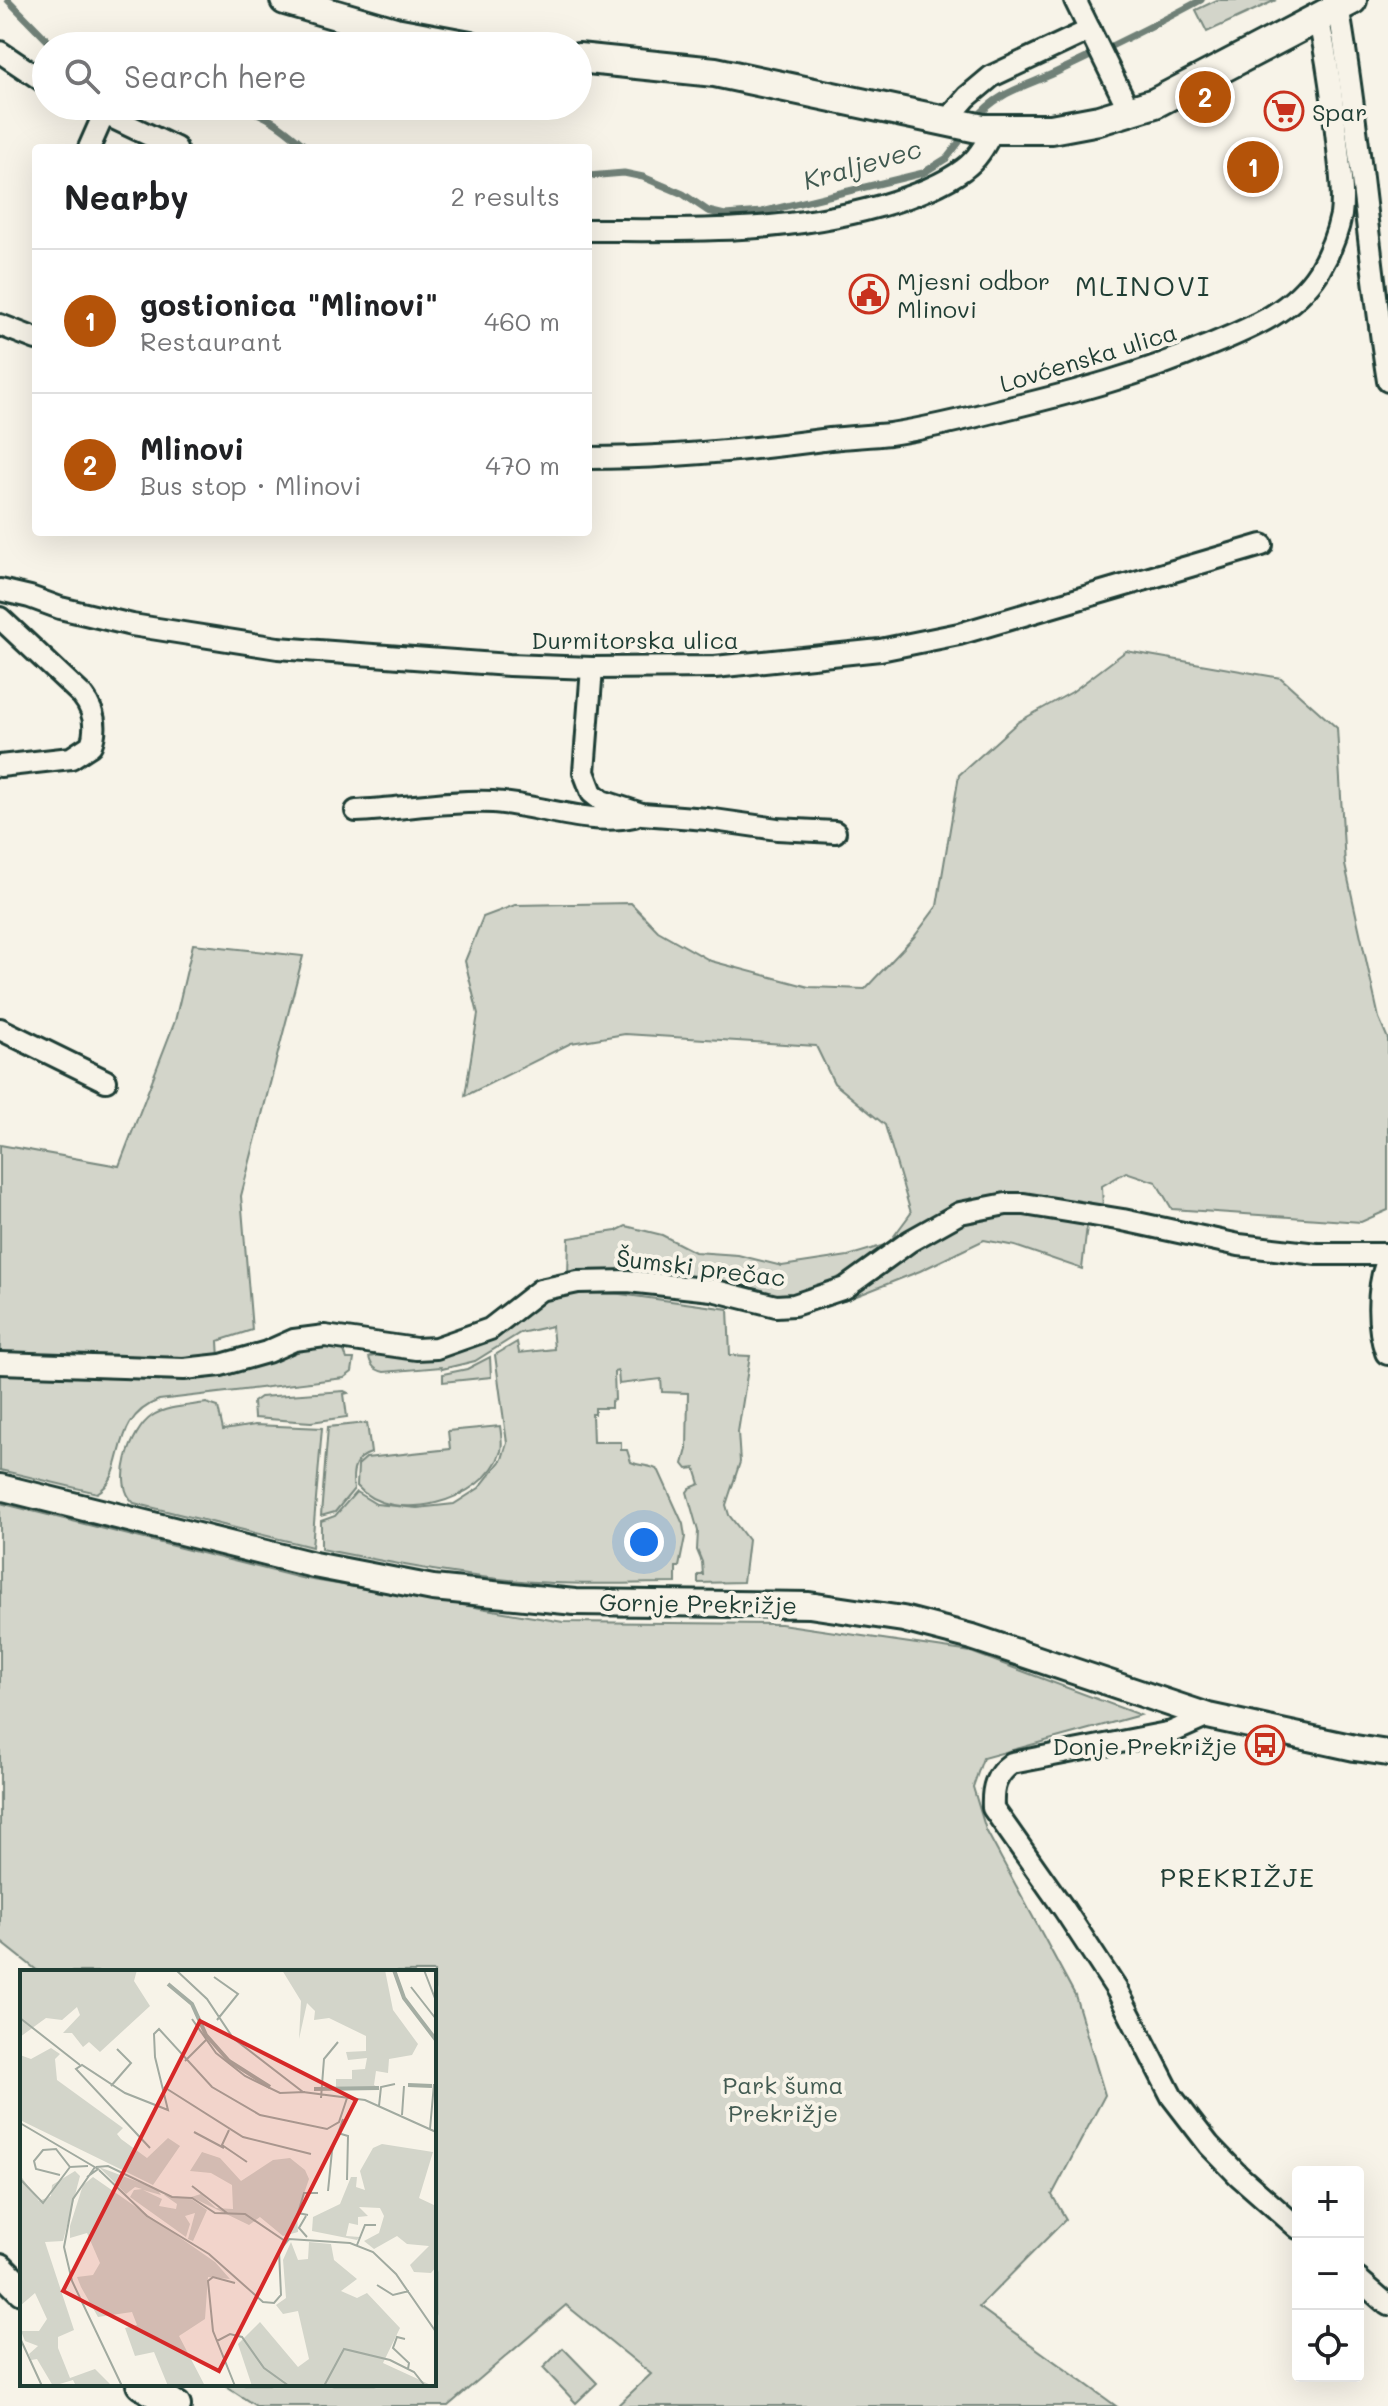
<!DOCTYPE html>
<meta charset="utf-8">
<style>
:root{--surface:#fff;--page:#f2f2f2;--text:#202124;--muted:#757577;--line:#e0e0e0;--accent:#b45309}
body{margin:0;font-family:Mali,sans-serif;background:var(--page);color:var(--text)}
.controls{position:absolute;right:24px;bottom:24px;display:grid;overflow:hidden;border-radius:8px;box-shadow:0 8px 32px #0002}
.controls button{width:72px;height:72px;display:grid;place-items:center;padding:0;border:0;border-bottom:2px solid var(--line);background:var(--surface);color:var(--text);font:40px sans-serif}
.you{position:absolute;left:644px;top:1542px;width:28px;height:28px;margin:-20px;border:6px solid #fff;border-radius:50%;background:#1a73e8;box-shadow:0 0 0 12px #1a73e833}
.badge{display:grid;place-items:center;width:52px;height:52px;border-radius:50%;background:var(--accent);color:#fff;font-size:26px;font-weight:700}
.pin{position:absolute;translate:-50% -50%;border:4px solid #fff;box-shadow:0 2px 8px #0006}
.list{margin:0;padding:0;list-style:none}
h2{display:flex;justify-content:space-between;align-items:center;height:104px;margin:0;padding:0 32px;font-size:34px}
h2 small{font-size:26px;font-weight:400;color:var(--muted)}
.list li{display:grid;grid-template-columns:52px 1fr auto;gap:24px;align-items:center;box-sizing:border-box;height:144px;padding:0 32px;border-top:2px solid var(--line)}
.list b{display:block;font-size:30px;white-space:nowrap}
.list p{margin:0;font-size:26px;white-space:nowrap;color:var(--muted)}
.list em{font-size:26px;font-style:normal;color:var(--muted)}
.icon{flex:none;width:44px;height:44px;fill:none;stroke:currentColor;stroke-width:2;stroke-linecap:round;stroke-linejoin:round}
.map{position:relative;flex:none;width:1388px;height:2406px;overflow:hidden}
.search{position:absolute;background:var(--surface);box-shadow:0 8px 32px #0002;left:32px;top:32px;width:560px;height:88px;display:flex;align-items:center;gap:20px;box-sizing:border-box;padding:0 28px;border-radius:44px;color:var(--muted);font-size:30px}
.panel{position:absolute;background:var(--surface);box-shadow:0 8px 32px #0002;left:32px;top:144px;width:560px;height:392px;border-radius:8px}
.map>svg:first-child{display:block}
</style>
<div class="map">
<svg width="1388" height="2406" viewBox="0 0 1388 2406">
<rect width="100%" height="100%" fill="#f7f3e8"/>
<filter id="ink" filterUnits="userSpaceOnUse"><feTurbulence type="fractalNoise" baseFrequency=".0125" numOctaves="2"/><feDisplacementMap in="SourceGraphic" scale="16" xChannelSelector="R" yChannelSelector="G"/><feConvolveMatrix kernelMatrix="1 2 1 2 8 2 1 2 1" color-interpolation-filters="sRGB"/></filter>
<g filter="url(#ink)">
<g fill="#d3d5ca" stroke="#79897f" stroke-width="2">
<polygon points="1217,0 1276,0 1207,32 1196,10"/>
<polygon points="1126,651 1281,678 1337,728 1345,865 1379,1018 1388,1039 1388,1210 1361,1222 1172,1209 1156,1182 1126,1172 1102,1186 1103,1208 1087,1226 1082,1269 1015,1246 984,1240 920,1271 844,1301 568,1276 569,1238 616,1231 626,1226 662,1235 695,1252 738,1255 782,1266 848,1256 888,1244 911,1213 885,1125 834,1083 816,1046 625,1034 571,1043 465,1096 478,1014 465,961 483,917 515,905 631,903 658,931 711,961 809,987 865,989 914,937 937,906 959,775 1018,722 1072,692"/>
<polygon points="193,944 303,956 241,1196 252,1330 218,1341 219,1359 133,1363 0,1357 0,1145 119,1166 175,1021"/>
<path d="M563,1292l57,2 108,15 2,46 20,1 -12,76 2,30 -14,43 3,10 19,25 -5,42 -45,1v-8h5l-1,-13 -5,-12 1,-19 -11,-39 3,-4 10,-4 -5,-16 -8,1 -4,-5 4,-15 1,-56 -26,-1 -1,-13 -42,5 -1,-13 -4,1 1,28 -4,1v7h-16v6h-3l1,28h28v8h6l4,12c10,5 20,2 28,9l24,53 2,13 -6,30h-3v16c-41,0 -82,2 -123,0 -79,-3 -156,-19 -232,-34v-28l14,-5 21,-24 20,12 41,4 37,-4 25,-16 23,-29 5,-16 -12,-88 22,-13 2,11 35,-4 -2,-23 -32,7 -45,28 -33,8 -1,-2 -57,5c-9,-2 -13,-6 -15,-15l6,-1v-9l43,7z"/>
<path d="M314,1343l28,3 5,13h7l-2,13 -8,6 -185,22c-52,20 -29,74 -62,93l-97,-23v-100l200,9z"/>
<polygon points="490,1357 491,1377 443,1382 443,1374 467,1369"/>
<polygon points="344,1391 348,1393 344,1394 347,1417 311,1422 254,1418 253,1402 260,1397"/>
<path d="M206,1403l12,4 5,23 32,-5 67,3 -10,119 -178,-44c-22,-18 -4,-72 18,-87 15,-10 37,-10 54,-13z"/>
<path d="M367,1423l4,30c-17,5 -20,19 -17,36l-19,23 -14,4 7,-89z"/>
<path d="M500,1426c1,8 3,17 1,25 -16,52 -110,75 -144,35l1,-21 8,-7 84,-9 -2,-18z"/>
<polygon points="0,1503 301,1578 563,1622 781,1624 971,1652 1140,1715 983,1758 973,1787 986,1830 1075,1995 1105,2095 1052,2195 1066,2219 979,2307 1116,2406 617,2406 651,2374 566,2305 448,2406 256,2406 222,2384 434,2384 434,1972 39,1972 0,1941"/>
<polygon points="563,2348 597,2383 576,2403 543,2368"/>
</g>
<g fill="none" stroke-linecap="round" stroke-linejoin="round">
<g stroke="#6f8077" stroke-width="7">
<polyline points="8,0 53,46"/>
<path d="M234,106c31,6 50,22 73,42"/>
<path d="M976,119c21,-28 55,-34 85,-49 47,-22 94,-45 140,-70"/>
<polyline points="588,176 624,173 643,177 683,194 708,211 725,215 762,212 923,173 947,158 966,133"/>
</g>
<defs>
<g id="minor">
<polyline points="1075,0 1130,112"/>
<path d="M1338,6c22,124 30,250 50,375"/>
<polyline points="0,52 46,83"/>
<polyline points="88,106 176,148"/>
<polyline points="945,122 967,97 992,76 1090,30"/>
<polyline points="89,148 104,114"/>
<path d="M588,230c102,0 193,4 292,-24 28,-8 60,-19 84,-37 14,-10 21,-24 29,-39"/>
<polyline points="0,325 36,339"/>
<path d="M588,458c82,0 161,-8 242,-19 20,-2 40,-3 60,-5 40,-6 80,-16 119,-26 66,-16 133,-34 196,-61 44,-18 87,-34 114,-76 10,-17 18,-36 22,-56 3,-22 -1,-45 -3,-66 -5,-45 -10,-89 -20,-132"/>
<polyline points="0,590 30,597 60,608 132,625 278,648 509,665 592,668 715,667 880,650 959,634 1262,545"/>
<path d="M0,618l82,77c12,15 16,31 9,50l-20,13 -71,8"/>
<polyline points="592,668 584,772 592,793 602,801 642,814 707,819 777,829 835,832"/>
<path d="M356,811c46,-2 92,-11 137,-9 46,3 96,24 141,14"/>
<polyline points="0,1029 106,1081"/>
<polyline points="0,1363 184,1369 221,1365 267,1352 294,1340 325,1336 416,1349 436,1348 490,1329 540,1290 578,1282 628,1281 712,1290 776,1306 794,1305 845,1288 910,1241 960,1213 1006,1204 1024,1204 1123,1220 1239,1245 1317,1254 1388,1254"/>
<path d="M1208,1716l-36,16 -160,31c-17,12 -20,25 -19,45l71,101 53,81 55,107 37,48 30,31 59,52"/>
<polyline points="1358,2279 1388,2305"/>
</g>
<g id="tertiary">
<path d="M1388,1264c-9,25 -9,63 0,88"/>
<polyline points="0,1487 314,1565 433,1588 575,1602 809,1605 903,1619 972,1637 1208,1716 1355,1748 1388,1753"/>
</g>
<g id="secondary">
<polyline points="285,0 395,32 470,46"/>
<polyline points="578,58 715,72 983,129 1051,129 1099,120 1155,103 1352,0"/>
<polyline points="0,2268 22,2290"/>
<polyline points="141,2384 176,2406"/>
</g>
</defs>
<use href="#minor" stroke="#1f3d34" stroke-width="26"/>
<use href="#tertiary" stroke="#1f3d34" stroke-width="30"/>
<use href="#secondary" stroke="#1f3d34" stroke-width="34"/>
<use href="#minor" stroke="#f7f3e8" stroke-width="20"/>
<use href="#tertiary" stroke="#f7f3e8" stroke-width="24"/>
<use href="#secondary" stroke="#f7f3e8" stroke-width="28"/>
</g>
</g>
<defs>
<symbol id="supermarket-ring" viewBox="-11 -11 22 22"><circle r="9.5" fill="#f7f3e8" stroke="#c8321e" stroke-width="1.5"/><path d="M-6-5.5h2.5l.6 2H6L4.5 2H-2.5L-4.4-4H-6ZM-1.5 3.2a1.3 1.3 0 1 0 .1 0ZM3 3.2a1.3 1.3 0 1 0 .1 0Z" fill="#c8321e"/></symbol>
<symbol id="civic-ring" viewBox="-11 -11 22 22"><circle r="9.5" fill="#f7f3e8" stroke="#c8321e" stroke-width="1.5"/><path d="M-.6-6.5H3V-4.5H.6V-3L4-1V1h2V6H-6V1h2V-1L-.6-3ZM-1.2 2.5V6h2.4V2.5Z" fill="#c8321e"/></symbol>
<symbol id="bus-ring" viewBox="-11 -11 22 22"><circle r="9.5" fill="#f7f3e8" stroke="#c8321e" stroke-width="1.5"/><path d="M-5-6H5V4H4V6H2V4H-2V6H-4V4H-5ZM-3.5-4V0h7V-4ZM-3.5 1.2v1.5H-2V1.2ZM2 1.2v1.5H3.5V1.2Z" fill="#c8321e"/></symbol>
</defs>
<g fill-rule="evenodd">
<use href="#supermarket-ring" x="1262" y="89" width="44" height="44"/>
<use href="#civic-ring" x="847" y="272" width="44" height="44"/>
<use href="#bus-ring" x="1243" y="1723" width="44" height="44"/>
</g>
<g text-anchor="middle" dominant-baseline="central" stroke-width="8" stroke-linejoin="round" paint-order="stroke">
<g font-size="24" fill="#1f3d34" stroke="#f7f3e8" text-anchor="start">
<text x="1312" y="111">Spar</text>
<text x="897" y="280">Mjesni odbor<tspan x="897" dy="28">Mlinovi</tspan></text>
<text x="1237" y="1745" text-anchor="end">Donje Prekrižje</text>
</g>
<g font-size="24" fill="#1f3d34" stroke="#f7f3e8">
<text transform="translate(1088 357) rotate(-17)">Lovćenska ulica</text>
<text x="635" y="639">Durmitorska ulica</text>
<text transform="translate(701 1267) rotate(7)">Šumski prečac</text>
<text transform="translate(698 1603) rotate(1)">Gornje Prekrižje</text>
</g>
<g font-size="24" fill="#435b52" stroke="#f7f3e8">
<text x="783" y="2084">Park šuma<tspan x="783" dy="28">Prekrižje</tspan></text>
</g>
<g font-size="26" font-style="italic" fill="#405950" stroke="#f7f3e8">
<text transform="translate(862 164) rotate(-16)">Kraljevec</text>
</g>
<g font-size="26" letter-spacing="2" fill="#1f3d34" stroke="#f7f3e8">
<text x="1238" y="1877">PREKRIŽJE</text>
</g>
<g font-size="28" letter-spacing="2" fill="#1f3d34" stroke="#f7f3e8">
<text x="1143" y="285">MLINOVI</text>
</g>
</g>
<g transform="translate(20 1970)">
<rect width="416" height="416" fill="#f7f3e8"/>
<path d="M0,0h117l-3,11 16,25 -50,46 -11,-10 -6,5 -11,-14h-9l17,-18 -3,-8 -15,13 -16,-2 -26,19zM262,0h103l8,40 25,34 -6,11 -23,4 -1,14 -12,-2 -2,14 5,3h-43v-9h16v-9l13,-1 2,-11 -19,2 -2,-8 20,-1v-15l-37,-18 -15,2 1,-9 -8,-8 -8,36 2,-38zM31,78l9,6 -5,5 2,21 66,48 -6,6 4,5 26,19 21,-20 12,8 -27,39 -133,-65v-65l11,4zM362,174l51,8 -14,46 17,8v61l-5,6 -17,-1 -4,-7 19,-19 -22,-2 -10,-8 -23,13 -10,-8 15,-8 5,-17 -4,-8 -21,-1 9,9 -10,1v8l-9,-2 -3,13 14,1 -3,3 -45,-9 1,-14 27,-13 11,-27h6l-1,10 9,3 -5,-19 13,-23zM182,182l18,6 21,23 32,-21 17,-2 15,12 4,9 -12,35 1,18 -15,4 -23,-19 -11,8 -58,-28 10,-3 15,14 17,1 -1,-24 -21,-12 -21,-2zM79,197l58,22 4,6 -18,-5 19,9 -3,7 17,3 1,-5 -13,-9 26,3 17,12 -14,31 -5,-2 7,-26 -10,3 5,8 -4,13 -56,-40 4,-7 8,-1 -7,-2 -9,7zM55,201l5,5 -17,65 -18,1 29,88 -16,7v11l12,30 25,-9 17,17h-36l-3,-6 -20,6 -16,-27 -6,1 -2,-6 9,-8 -13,-5 -4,-10h18l8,-12 -12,-26 -15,13v-131l19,26 12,-5 1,-11zM73,207l122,85 15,17 -22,-2 -3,42 -26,17 26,50h-37l-14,-34 -19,4 -10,-28 12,-3 -5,-13 -34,5 -17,-30 -4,-10 16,-2 7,-12 -13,-30 -17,5v-12l13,-41zM271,272l7,18 10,-1 1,-17 22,2 3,16 23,19 -16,12 16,7 10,-5 33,35 -17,35 50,23h-181l-14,-42 22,-22 38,45 11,-8 -11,-48 -15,3 -7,-9 10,-7 -3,-38z" fill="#d3d5ca"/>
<path fill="none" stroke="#a4ada3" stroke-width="4" d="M374,0l10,28 32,42M148,14l24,20 14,31 23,26 41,26M388,115l24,1M294,119l65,-1"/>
<path fill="none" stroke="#a1aaa0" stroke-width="2" d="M156,0l31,29 26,39 70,54 62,8 71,32M404,0l12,31M194,7l24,17 -21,26M391,17l25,32M0,48l60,47M172,49l24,34 29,23 35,17 25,-1M165,91l21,-21M91,116l20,-23 -14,-14M144,117l79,50 68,17M301,128l3,-39 14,-17M359,136l2,-19 14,-3M382,145l2,-29M0,153l78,46 -11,8M410,159l4,-45M209,160l-7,15 25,17M174,162l30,16M318,163l10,3 -1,44M130,178l-74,-79 6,-4 43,28 43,17 -13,-53 -1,-23 5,-5 53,58 48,28 67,14 12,-7 8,-24M75,197l-22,32 -9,48 8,34 50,105M76,197l12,-1 64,31 20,1 23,15 30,1 40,27M79,200l48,46 62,38 54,48 11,1 7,-8 -2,-44 10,-12 61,4 23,9 23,22 40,58M40,205l-24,-6 -2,-8 9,-11 13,-1 14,18 18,-1M0,209l23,24 27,-36M172,216l35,27M308,221l4,-40 11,-32M288,245l-10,-2 6,-20h14M286,246l-7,12 8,9M337,275l8,-20h11M357,315l16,10 16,-4M0,368l22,48M385,369l-8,-2 -4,11 16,15 -1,6M197,371l13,-7 12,3 22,31 25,18M215,416l-22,-55 -5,-50 5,-4 22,6M304,416l20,-37 46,11 24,12 11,14"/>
<path fill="#d62828" fill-opacity="0.15" stroke="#d62828" stroke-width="4" d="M180,51l156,79 -137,271 -156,-80z"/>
<rect width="416" height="416" fill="none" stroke="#1f3d34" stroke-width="4"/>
</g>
</svg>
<div class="controls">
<button>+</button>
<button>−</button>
<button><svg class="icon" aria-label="locate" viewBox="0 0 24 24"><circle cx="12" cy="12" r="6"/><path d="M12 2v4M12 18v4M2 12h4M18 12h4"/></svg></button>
</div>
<div class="you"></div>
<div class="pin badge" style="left:1253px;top:167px">1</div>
<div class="pin badge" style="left:1205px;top:97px">2</div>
<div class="search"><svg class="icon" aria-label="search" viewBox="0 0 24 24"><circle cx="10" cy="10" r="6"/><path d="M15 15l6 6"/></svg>Search here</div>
<section class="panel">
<h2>Nearby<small>2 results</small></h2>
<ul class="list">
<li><span class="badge">1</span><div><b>gostionica &quot;Mlinovi&quot;</b><p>Restaurant</p></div><em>460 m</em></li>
<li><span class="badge">2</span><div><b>Mlinovi</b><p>Bus stop · Mlinovi</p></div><em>470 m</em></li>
</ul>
</section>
</div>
